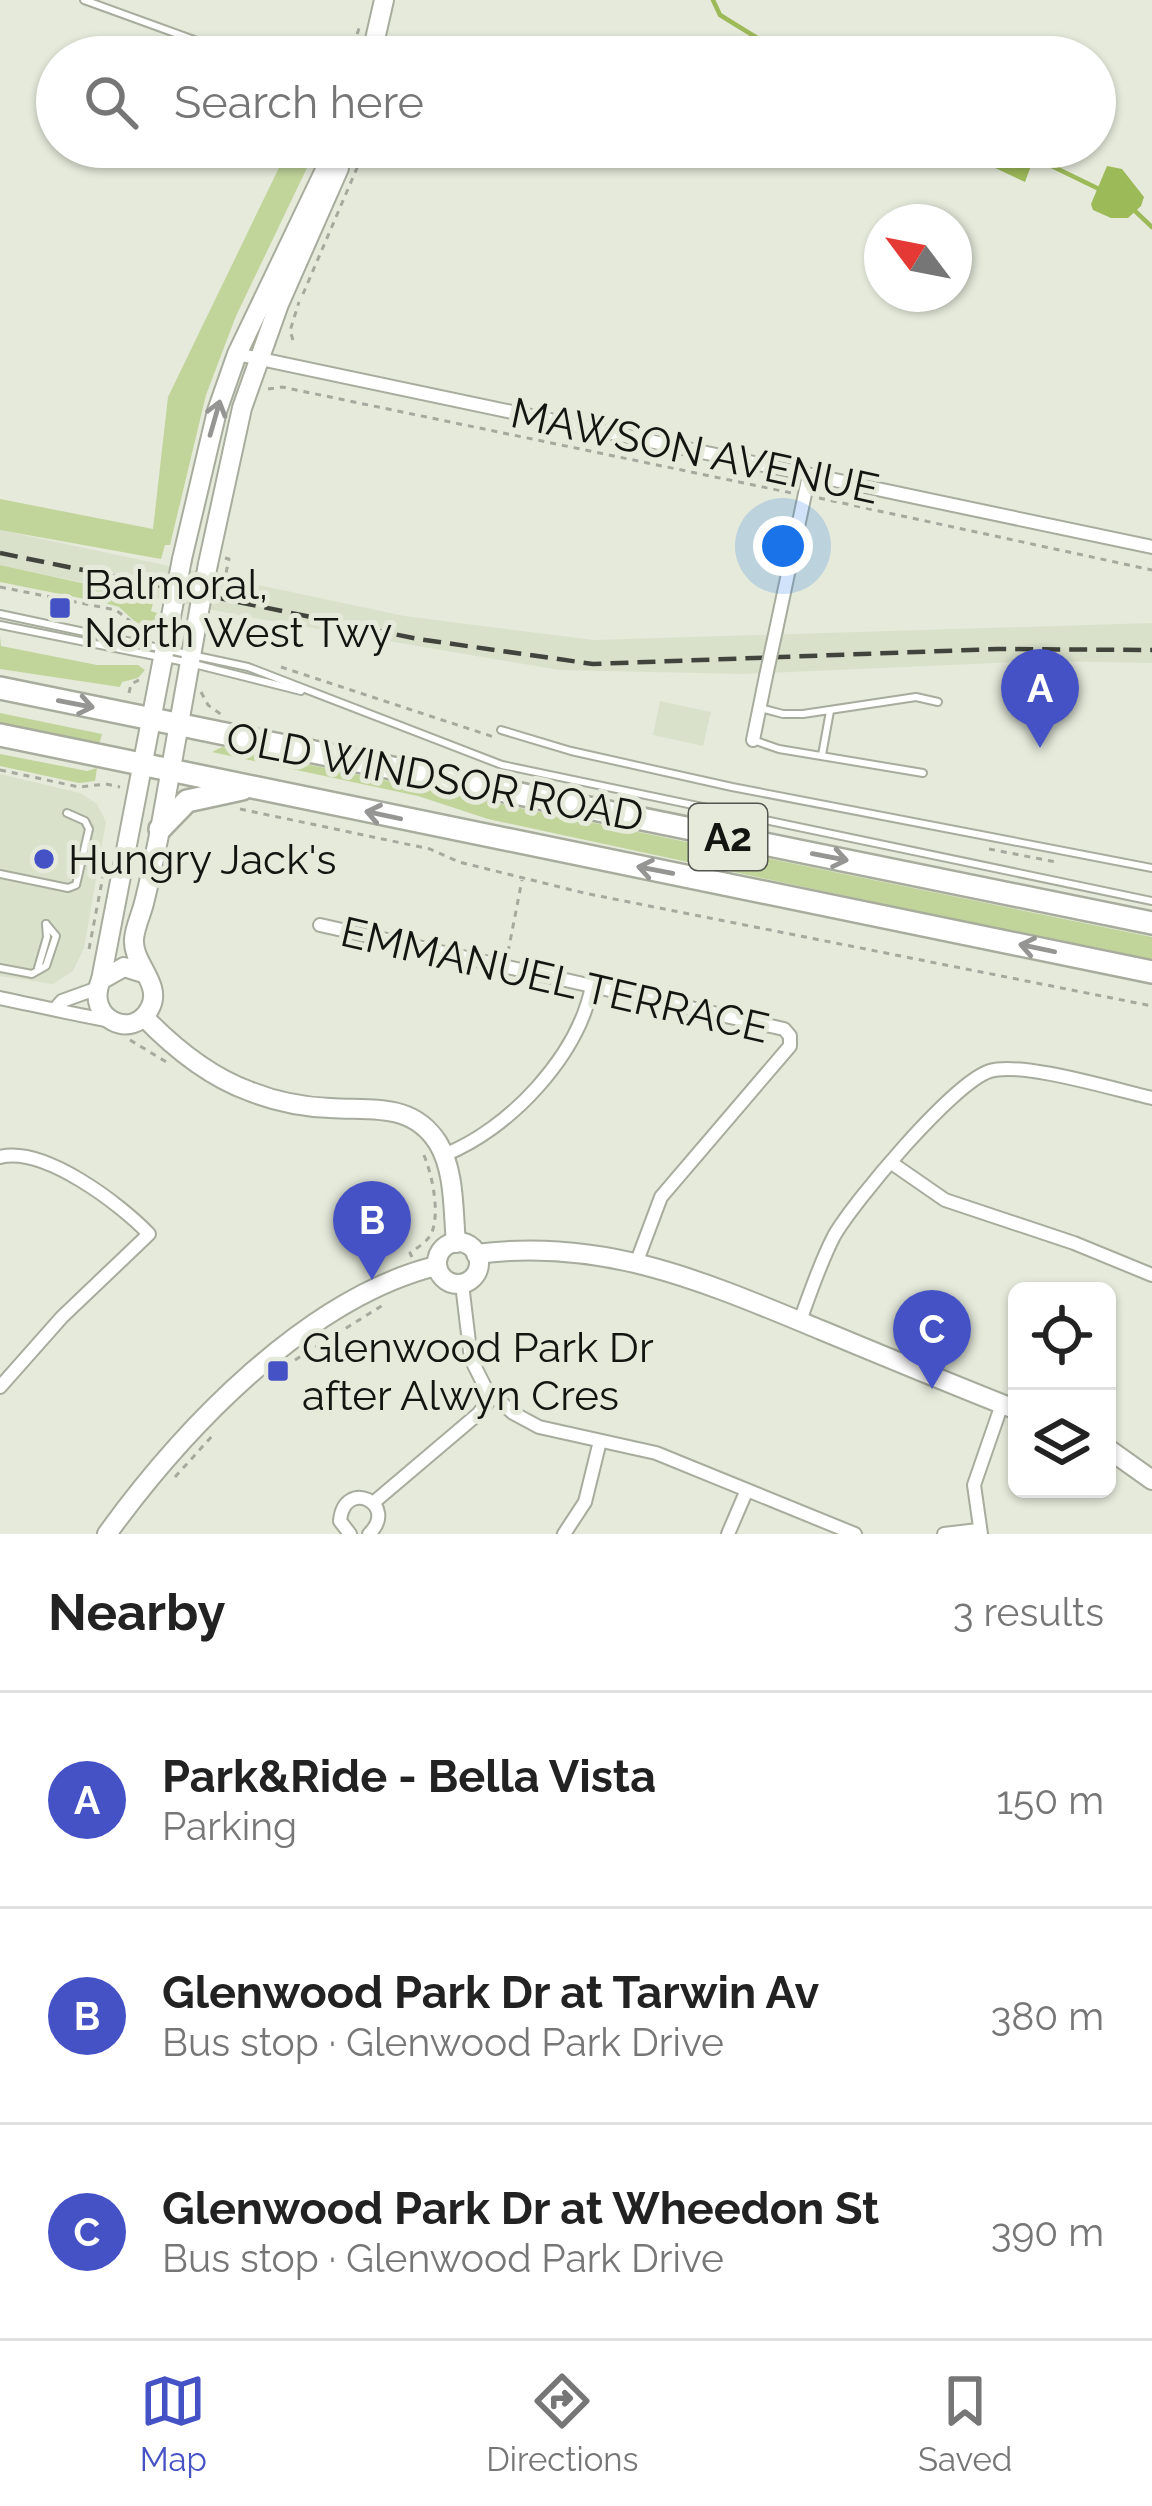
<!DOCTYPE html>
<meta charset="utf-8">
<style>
:root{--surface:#fff;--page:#f2f2f2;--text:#222;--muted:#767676;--line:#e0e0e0;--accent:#4552c6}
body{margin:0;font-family:Raleway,sans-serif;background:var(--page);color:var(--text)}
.controls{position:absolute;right:36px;bottom:36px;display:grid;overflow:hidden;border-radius:18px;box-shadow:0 3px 9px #0004}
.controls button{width:108px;height:108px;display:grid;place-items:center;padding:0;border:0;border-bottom:3px solid var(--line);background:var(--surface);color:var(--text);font:60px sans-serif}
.compass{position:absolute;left:864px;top:204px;width:108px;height:108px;border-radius:50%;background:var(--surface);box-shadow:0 3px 9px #0004;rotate:302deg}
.you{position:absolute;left:783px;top:546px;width:42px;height:42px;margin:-30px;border:9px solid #fff;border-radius:50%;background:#1a73e8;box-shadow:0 0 0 18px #1a73e833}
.badge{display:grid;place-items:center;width:78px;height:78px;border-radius:50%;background:var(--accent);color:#fff;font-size:39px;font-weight:700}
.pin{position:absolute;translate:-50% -99px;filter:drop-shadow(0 3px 6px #0008)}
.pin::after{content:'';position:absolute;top:63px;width:42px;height:36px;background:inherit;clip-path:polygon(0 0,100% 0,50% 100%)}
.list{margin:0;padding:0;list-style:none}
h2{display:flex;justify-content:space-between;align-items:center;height:156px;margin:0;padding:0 48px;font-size:51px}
h2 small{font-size:39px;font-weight:400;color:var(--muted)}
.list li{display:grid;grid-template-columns:78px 1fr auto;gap:36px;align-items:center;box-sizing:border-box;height:216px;padding:0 48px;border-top:3px solid var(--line)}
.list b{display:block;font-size:45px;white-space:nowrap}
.list p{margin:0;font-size:39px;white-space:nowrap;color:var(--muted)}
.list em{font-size:39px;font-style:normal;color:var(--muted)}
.icon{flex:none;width:66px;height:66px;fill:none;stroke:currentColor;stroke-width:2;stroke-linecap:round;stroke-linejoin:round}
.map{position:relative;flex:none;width:1152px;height:1534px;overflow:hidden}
.search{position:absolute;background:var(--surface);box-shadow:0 3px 9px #0004;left:36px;right:36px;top:36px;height:132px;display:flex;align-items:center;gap:30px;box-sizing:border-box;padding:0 42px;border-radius:66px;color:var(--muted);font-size:45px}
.sheet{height:804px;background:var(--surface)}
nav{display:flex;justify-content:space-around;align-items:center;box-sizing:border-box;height:168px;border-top:3px solid var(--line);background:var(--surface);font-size:33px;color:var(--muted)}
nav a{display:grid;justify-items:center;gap:6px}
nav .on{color:var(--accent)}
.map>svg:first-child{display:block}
</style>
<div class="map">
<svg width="1152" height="1534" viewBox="0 0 1152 1534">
<rect width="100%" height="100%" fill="#e5eadb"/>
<g fill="#d9e1ca">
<polygon points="0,530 404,616 594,640 1152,623 1152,663 1038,661 744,674 559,670 242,616 0,565"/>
<polygon points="660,701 711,712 703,746 653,735"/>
<polygon points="0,774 80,793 97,804 106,822 84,948 73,971 53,984 0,976"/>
</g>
<g fill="#c1d59a">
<polygon points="289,147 317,147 236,316 206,395 170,545 165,545 161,559 0,530 0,499 153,529 168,397"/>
<polygon points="0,565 154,599 151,611 157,613 155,625 142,628 119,607 105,603 0,582"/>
<polygon points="0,636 1,646 97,665 138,665 145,670 138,678 122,682 120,687 0,669"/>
<polygon points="0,713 102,734 99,745 0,724"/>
<polygon points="222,747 1152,937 1152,962 488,819 418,796 212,752"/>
<polygon points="0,754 87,771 97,768 95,781 79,783 0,766"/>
</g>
<g fill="#9dba59">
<polygon points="932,147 1027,147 1035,155 1025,182 989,165"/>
<polygon points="1107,166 1122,169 1144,197 1141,206 1128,218 1111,218 1093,210 1091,204"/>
</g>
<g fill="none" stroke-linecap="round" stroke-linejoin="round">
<g stroke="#9dba59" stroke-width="4.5">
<polyline points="713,0 720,15 788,57"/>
<polyline points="1029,155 1099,189"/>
<polyline points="1134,210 1152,227"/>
</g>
<defs>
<g id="lane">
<polyline points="84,0 241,57"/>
<polyline points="0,614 248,667 502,765 1152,901"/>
<polyline points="0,625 190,663 301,691"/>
<polyline points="760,708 783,714 803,714 916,697 938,702"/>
<polyline points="501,730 571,751 732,787 1152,868"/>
<polyline points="756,741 779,749 923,773"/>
<polyline points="822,755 830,711"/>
<polyline points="0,874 68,888 76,885 89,829 85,821 67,813"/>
<polyline points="0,968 32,974 46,966 56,936 46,924"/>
<polyline points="38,968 47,937 46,924"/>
</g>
<g id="street">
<polyline points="237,354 1152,547"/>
<polyline points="776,630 809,475"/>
<polyline points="753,740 766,676"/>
<polyline points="320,925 784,1029 790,1036 790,1046 661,1197 637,1261"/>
<path d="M0,998c38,8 73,16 111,23"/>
<polyline points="55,1009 62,1001 98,988"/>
<path d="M444,1155c66,-26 134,-99 148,-169"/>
<path d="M0,1157c44,-11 119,46 149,77l-87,83 -62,70"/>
<polyline points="893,1164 945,1200 1074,1243 1152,1275"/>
<polyline points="462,1284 471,1359 486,1389 513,1413 539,1427 656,1453 855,1534"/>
<path d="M800,1321c10,-28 20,-58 34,-85 20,-35 120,-154 156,-165 32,-10 126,19 162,27"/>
<polyline points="373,1503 478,1414 492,1397"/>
<path d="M350,1534l-10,-13c4,-44 60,-17 29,13"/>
<polyline points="564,1534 585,1502 600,1441"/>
<polyline points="728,1534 746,1492"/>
<polyline points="944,1534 978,1530"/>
<polyline points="981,1534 974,1485 1002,1404"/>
</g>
<g id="secondary">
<polyline points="371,57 384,0"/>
<polyline points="182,559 217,411 237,354 336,147"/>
<polyline points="208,564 242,408 279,304 339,168"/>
<path d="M143,973l-19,-6 -23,13c-17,38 32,62 49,28 13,-24 -18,-44 -16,-69 1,-12 7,-24 10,-36 6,-24 11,-48 16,-73 13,-72 26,-146 39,-219"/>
<polyline points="101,980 173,606"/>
<path d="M144,1017c30,31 64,59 105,74 25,10 54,16 81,17 41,3 82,-6 108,35 17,28 15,68 18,100"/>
<circle cx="458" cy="1263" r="21"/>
<path d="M476,1254c128,-17 229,28 345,76 65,27 130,54 196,80"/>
<polyline points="1107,1448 1152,1480"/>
<path d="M107,1534c76,-105 200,-236 329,-268"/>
</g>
<g id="highway">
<polyline points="0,688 1152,923"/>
<polyline points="0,735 1152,972"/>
<polyline points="160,829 187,801 242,789"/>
</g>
</defs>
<use href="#lane" stroke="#a7ac9d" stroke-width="10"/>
<use href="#street" stroke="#a7ac9d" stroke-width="16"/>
<use href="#secondary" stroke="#a7ac9d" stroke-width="22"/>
<use href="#highway" stroke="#a7ac9d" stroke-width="26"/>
<g stroke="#a5a99e" stroke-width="3" stroke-dasharray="6 6" stroke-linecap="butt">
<polyline points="350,57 360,25"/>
<polyline points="303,294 366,147"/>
<polyline points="293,340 290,331 299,302"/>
<polyline points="268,389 282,387 792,493"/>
<polyline points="819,498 1152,570"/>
<polyline points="225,558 229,559 226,573"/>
<polyline points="0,587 116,610 144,632"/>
<polyline points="281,667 494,737"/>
<polyline points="201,692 208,705 222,715"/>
<polyline points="129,693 131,684 141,679"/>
<polyline points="0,770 79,787 106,784 120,787"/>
<polyline points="240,809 430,849 459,862 584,893 1152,1006"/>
<polyline points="989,849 1056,862"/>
<polyline points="89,949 103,876"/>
<polyline points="508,952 522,880"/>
<polyline points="130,1040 168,1063"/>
<path d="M412,1257l-2,-4c8,-6 18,-11 22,-21 8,-21 0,-59 -9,-79"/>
<polyline points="295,1360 383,1305"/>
<polyline points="175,1477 213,1435"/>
</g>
<use href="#lane" stroke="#fff" stroke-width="6"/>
<use href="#street" stroke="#fff" stroke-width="12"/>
<use href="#secondary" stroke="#fff" stroke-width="18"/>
<use href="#highway" stroke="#fff" stroke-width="21"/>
<polyline stroke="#41443c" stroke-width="4.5" stroke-dasharray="18 9" stroke-linecap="butt" points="0,553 418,639 593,664 997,649 1152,650"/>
<defs>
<polyline id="street-bridge" points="766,676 776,630"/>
<g id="secondary-bridge">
<polyline points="173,606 182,559"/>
<polyline points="199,611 208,564"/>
</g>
</defs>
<use href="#street-bridge" stroke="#a7ac9d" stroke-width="16" stroke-linecap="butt"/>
<use href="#secondary-bridge" stroke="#a7ac9d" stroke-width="22" stroke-linecap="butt"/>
<use href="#street-bridge" stroke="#fff" stroke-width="12"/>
<use href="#secondary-bridge" stroke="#fff" stroke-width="18"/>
</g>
<defs><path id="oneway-shaft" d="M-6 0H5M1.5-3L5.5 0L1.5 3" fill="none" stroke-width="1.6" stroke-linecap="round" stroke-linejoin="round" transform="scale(3)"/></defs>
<g stroke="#959693">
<use href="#oneway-shaft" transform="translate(215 418) rotate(-74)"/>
<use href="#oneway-shaft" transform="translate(76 704) rotate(11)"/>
<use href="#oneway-shaft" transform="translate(383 815) rotate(-168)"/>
<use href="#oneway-shaft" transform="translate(830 857) rotate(11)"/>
<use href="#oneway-shaft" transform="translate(655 870) rotate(-169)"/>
<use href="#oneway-shaft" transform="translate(1037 948) rotate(-168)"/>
</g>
<g fill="#4552c6" stroke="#e5eadb" stroke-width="4.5">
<rect x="48" y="596" width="24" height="24" rx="6"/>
<circle cx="44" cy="859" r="12"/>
<rect x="266" y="1359" width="24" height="24" rx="6"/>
</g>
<g text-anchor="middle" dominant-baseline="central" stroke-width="10" stroke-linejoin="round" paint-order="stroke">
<rect fill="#e5eadb" stroke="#52554d" stroke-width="3" x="689" y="804" width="78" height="66" rx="9"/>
<g font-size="39" font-weight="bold" fill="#131510">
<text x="728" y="837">A2</text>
</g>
<g font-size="42" fill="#131510" stroke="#e5eadb">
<text transform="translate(695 451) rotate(12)">MAWSON AVENUE</text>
<text transform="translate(435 777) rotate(11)">OLD WINDSOR ROAD</text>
<text transform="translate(555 980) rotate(13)">EMMANUEL TERRACE</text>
</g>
<g font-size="42" fill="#131510" stroke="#e5eadb" text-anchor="start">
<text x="84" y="584">Balmoral,<tspan x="84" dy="48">North West Twy</tspan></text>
<text x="68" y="859">Hungry Jack's</text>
<text x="302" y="1347">Glenwood Park Dr<tspan x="302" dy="48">after Alwyn Cres</tspan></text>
</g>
</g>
</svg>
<div class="controls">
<button><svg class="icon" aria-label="locate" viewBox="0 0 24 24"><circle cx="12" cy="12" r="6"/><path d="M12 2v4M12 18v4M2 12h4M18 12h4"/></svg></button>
<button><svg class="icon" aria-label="layers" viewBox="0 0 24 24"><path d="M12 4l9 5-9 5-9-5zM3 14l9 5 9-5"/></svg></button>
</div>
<svg class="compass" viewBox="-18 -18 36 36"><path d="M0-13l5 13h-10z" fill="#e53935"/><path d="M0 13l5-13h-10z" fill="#767676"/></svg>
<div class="you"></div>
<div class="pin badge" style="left:1040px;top:748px">A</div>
<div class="pin badge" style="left:372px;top:1280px">B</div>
<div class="pin badge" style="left:932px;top:1389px">C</div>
<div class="search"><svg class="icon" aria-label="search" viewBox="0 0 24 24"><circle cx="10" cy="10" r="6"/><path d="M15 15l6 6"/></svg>Search here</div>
</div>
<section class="sheet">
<h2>Nearby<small>3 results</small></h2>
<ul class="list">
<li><span class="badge">A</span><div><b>Park&amp;Ride - Bella Vista</b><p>Parking</p></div><em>150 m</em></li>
<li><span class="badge">B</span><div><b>Glenwood Park Dr at Tarwin Av</b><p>Bus stop · Glenwood Park Drive</p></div><em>380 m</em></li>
<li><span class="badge">C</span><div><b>Glenwood Park Dr at Wheedon St</b><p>Bus stop · Glenwood Park Drive</p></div><em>390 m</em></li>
</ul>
</section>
<nav>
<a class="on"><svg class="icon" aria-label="map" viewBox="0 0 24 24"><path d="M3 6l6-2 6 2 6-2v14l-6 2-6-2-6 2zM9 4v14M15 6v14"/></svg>Map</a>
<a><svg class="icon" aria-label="directions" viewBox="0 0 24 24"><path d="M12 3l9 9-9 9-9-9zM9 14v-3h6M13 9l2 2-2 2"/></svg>Directions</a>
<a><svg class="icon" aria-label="saved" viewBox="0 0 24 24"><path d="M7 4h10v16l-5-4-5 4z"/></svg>Saved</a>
</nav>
